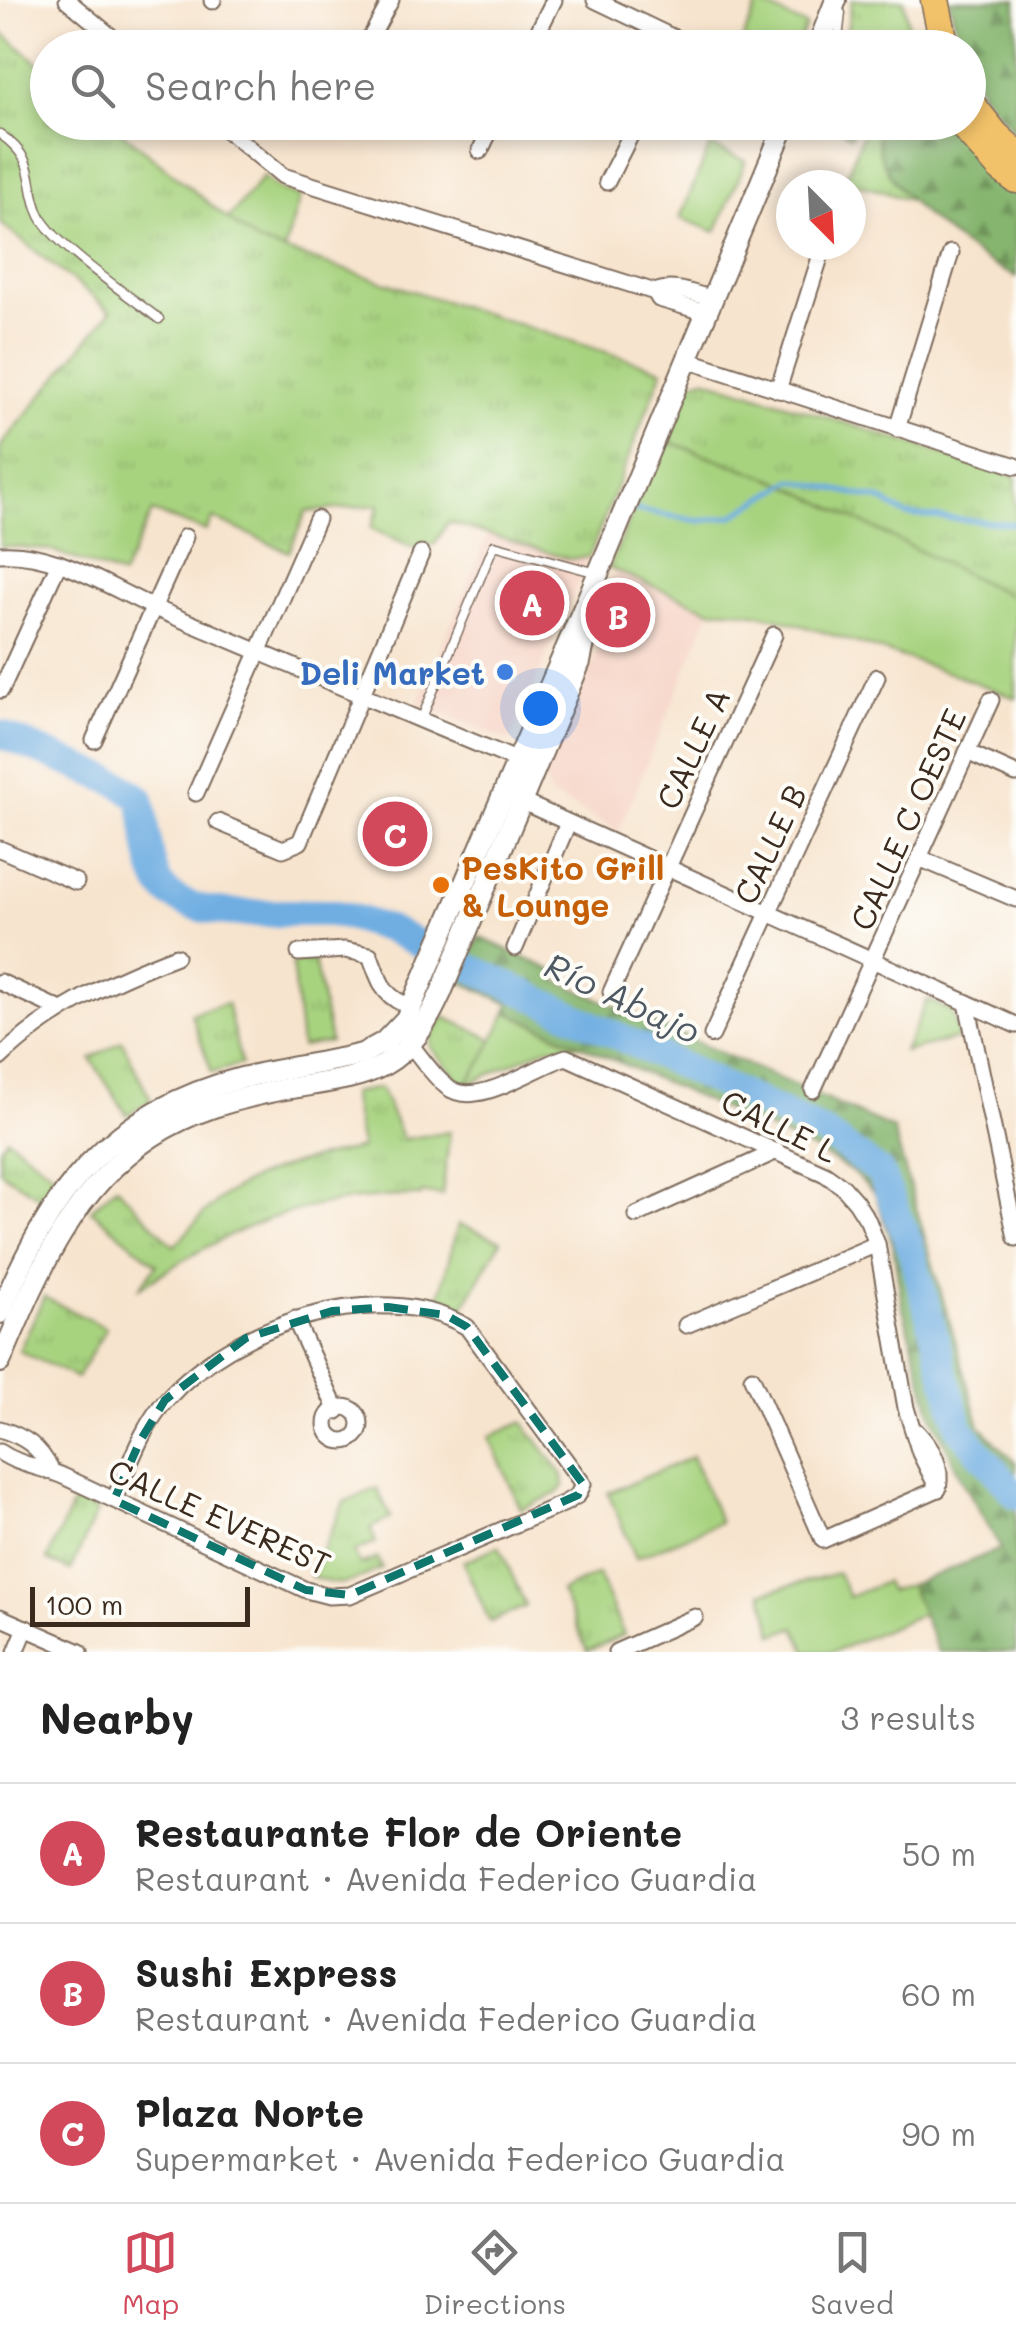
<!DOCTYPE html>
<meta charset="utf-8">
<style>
:root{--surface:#fff;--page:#f6f6f6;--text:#222;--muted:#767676;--line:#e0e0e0;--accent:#d1495b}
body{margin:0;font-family:Mali,sans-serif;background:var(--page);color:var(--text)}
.compass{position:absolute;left:776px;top:170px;width:90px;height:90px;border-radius:50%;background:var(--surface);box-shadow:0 5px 15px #0003;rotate:156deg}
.scale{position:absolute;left:30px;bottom:25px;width:220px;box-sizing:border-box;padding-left:10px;border:5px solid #3b2a1e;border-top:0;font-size:28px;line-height:35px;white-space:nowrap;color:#3b2a1e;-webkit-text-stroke:8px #fdfcf7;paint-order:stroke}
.you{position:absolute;left:540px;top:708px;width:35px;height:35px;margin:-25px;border:8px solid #fff;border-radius:50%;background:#1a73e8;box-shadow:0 0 0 15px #1a73e833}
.badge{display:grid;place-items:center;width:65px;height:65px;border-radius:50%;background:var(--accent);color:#fff;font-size:32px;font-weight:700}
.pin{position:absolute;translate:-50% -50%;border:5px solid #fff;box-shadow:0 2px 10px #0006}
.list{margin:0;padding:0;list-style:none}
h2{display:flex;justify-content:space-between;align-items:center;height:130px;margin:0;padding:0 40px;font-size:42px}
h2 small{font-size:32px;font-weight:400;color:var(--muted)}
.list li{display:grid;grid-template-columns:65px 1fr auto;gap:30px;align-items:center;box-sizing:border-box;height:140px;padding:0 40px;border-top:2px solid var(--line)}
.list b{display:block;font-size:38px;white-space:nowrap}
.list p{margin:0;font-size:32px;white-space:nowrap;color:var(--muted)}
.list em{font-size:32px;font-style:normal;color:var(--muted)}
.icon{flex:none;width:55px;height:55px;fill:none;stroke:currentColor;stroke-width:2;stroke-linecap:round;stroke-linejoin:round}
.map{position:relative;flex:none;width:1016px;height:1652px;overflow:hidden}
.search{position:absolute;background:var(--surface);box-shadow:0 5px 15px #0003;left:30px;right:30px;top:30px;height:110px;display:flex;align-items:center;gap:25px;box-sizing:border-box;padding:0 35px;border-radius:55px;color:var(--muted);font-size:38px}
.sheet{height:550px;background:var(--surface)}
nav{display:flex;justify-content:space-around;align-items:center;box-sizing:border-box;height:140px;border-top:2px solid var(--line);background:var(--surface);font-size:28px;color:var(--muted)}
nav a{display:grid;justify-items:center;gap:5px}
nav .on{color:var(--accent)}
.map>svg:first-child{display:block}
</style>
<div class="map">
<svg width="1016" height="1652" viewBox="0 0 1016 1652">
<defs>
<pattern id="grass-tufts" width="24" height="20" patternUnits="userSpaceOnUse" patternTransform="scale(2.5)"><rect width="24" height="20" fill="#a7d37f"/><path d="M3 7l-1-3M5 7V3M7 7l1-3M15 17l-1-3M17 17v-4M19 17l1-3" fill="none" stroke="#91b56d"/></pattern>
<pattern id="forest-firs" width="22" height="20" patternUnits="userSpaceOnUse" patternTransform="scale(2.5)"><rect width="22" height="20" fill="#85b56e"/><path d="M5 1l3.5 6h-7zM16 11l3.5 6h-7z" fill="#6e935a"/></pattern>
</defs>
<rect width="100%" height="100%" fill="#fdfcf7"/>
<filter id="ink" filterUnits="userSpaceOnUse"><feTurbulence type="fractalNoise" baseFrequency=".01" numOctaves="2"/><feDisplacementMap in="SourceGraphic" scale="20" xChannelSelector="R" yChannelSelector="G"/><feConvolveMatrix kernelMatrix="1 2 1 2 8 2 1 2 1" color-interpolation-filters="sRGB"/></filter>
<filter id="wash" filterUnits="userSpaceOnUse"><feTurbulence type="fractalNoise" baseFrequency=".0048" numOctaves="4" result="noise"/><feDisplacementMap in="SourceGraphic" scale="40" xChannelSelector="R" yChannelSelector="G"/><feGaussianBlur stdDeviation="2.25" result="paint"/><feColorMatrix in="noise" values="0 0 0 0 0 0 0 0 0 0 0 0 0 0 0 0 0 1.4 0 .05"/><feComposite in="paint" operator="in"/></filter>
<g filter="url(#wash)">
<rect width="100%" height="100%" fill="#f7e4ce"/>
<g fill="#f6d2c4">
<polygon points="488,534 569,559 589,557 510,741 418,704"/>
<polygon points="616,571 711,610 619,831 551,795 544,779 600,645 596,618"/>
</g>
<g fill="url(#grass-tufts)" stroke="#717e4e" stroke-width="2.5">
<polygon points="852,0 904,0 910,35 883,47 844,48"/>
<polygon points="0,31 47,70 48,122 111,123 228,219 263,177 257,242 663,370 589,557 569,559 448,522 435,544 411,547 371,528 379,505 306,512 289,552 213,518 206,531 152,512 122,576 51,550 0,546 0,447 111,311 0,223"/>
<path d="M845,123h33c2,39 12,50 37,79l-70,-22 20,-53 -8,-2 -6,11 -7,-3z"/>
<path d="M704,378l312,99v122l-238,-118 -104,-37c-13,-19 8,-46 19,-62z"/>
<polygon points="314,959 330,1042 301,1047 292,963"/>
<polygon points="227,1003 241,1064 212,1073 191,1013"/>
<polygon points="444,1017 493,1039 482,1062 464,1086 430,1047 431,1036"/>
<polygon points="122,1041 151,1100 127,1115 91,1059"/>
<path d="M380,1088l23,51 47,-7 -8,63 -20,-2 -1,3c-116,-1 -188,29 -283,93l19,-24 -66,-55 25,-24 58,60c13,-13 25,-29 39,-41 41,-36 96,-45 148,-57l-10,-55z"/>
<polygon points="7,1138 59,1178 42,1199 0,1171 0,1147"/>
<polygon points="458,1224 501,1241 463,1308 439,1298"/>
<polygon points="44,1297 106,1328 77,1378 19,1351"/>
<polygon points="523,1422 563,1475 564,1486 558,1493 521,1509 489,1437"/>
<path d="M377,1488l14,30 -21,10 6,14 -22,10 6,13 17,-7 5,10c-30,14 -39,22 -71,8l33,-74z"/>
<polygon points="74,1501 97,1511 71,1571 47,1560"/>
<polygon points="499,1546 526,1606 490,1622 463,1562"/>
<polygon points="598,1574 624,1635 587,1651 561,1591"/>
</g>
<g fill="url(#forest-firs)" stroke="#607046" stroke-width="2.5">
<path d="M949,0h67v133c-23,-25 -48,-50 -48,-85l-7,-1z"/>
<path d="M878,123h71l67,67v87c-42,-20 -122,-76 -136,-123 -3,-9 -1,-22 -2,-31z"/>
<polygon points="479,937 558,973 556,980 893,1129 980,1426 1016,1463 1016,1652 938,1652 910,1585 1001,1549 961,1478 932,1415 902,1305 893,1245 875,1194 852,1172 817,1151 507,1012 510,1004 460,981"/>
</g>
<g fill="#a7d37f" stroke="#717e4e" stroke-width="2.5">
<polygon points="759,3 806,26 797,47 739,47"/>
<polygon points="710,146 746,161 716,232 680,218"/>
<polygon points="263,177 280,190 300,197 284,251 257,242 228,219"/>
<path d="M664,440l114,41 238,118v99c-61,-24 -121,-44 -184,-63 -39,-12 -80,-28 -121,-25l-102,-42z"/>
<polygon points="927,1000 952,1011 959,1038 904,1052"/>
<polygon points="507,1012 579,1045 546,1048 464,1086 482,1062"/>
<polygon points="692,1457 720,1522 636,1558 608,1493"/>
<polygon points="838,1573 849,1597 885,1582 889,1591 910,1585 922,1614 833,1652 807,1652 795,1627 774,1635 762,1593"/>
</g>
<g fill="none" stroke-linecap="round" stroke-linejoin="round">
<polyline stroke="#6faee2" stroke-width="5" points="636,510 700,521 733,516 793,480 882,500 906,515 1016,524"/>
<path stroke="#6faee2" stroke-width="28" d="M0,734l120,50 21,15c4,18 9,70 18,83 27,44 124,28 169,31 20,1 41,11 60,16l435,203 57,40 29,70 51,187 56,66"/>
</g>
</g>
<g filter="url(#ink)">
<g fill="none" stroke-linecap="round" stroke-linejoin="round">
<defs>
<g id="service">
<polyline points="837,9 841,13 837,48"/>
<path d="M0,134c40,28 24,47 40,82 14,29 91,81 119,103"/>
<polyline points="421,720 494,545 597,573"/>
</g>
<g id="minor">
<polyline points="67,0 125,48"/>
<polyline points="595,0 695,48"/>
<polyline points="212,1 213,0"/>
<polyline points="365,48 391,0"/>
<polyline points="530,48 554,0"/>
<polyline points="217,122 283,176 655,292 659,299 707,313"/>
<polyline points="480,151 494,122"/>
<polyline points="607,182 637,122"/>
<path d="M655,292c18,-8 39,2 58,7"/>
<polyline points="687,360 1016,466"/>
<polyline points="778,390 824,245"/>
<polyline points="897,429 951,253"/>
<path d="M0,554c57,-4 112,36 164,58 119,50 239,101 359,151"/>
<polyline points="1,690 59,563"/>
<polyline points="94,740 185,537"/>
<polyline points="967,752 1016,774"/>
<polyline points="196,793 317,519"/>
<polyline points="514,798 1016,1025"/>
<polyline points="218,822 283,849 300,842 421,554"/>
<polyline points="0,849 76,882"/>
<polyline points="919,858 1016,899"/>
<polyline points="515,948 568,823"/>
<path d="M299,953l46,-3 25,5c10,27 13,44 43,52"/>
<polyline points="0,982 61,1010"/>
<polyline points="611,992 774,635"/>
<polyline points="967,1003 1016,1238"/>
<polyline points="712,1035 877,677"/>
<path d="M405,1038c14,16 26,36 42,49 29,23 87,-20 119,-30l259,117 17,12 14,16 12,19 9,23 29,164 14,45 18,36"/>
<path d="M0,1058c49,-48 113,-78 176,-102"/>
<polyline points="813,1090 991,700"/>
<polyline points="636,1215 777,1151"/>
<polyline points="295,1319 337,1411"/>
<polyline points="686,1325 877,1244"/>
<polyline points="752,1378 823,1540 938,1489"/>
<circle cx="343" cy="1424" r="17"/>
<path d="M0,1429c25,8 39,17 51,41"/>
<path d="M916,1431c16,17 27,34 22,58"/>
<path d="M0,1452c20,14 44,15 65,25 80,38 161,75 241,113l23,6 21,-1 215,-92 13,-8 5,-11 -116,-157c-90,-52 -235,-1 -300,72 -25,27 -38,68 -53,101"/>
<polyline points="0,1617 80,1652"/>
<polyline points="16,1652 26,1628"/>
<polyline points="616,1652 695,1617"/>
</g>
<g id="tertiary">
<polyline points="817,48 836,0"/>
<path d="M0,1313c50,-121 109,-201 242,-235 39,-10 80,-14 120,-24l22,-12 22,-23 182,-421 198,-476"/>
<path d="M0,1362c36,-84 71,-172 151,-225 39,-26 84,-38 129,-47 34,-7 73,-8 104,-25 28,-16 43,-42 56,-70l140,-333 7,-33 1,-24"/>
</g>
<g id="motorway">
<polyline points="935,0 945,48"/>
<polyline points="968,101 995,135 1016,154"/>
<polyline points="960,122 1000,167 1016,179"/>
</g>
</defs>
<use href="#service" stroke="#7d6b5c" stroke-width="11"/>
<use href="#minor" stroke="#7d6b5c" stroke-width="19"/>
<use href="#tertiary" stroke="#7d6b5c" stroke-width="24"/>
<use href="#motorway" stroke="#7d6b5c" stroke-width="31"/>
<use href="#service" stroke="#fff" stroke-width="8"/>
<use href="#minor" stroke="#fff" stroke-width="15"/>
<use href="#tertiary" stroke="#fff" stroke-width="20"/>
<use href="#motorway" stroke="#f2c26a" stroke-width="28"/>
</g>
</g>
<path fill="none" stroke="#0f766e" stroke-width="8" stroke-dasharray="20 12" stroke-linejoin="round" d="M388,1307l58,8 21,12 116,157 -5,11 -228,100 -44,-5 -192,-90 26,-59 25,-41 81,-62 86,-27z"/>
<circle fill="#3f7fe0" stroke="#fdfcf7" stroke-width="4" cx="505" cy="672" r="10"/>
<circle fill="#e8710a" stroke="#fdfcf7" stroke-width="4" cx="441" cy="885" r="10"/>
<g text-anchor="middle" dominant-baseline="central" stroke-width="8" stroke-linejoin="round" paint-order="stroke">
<g font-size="32" font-weight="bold" fill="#366cbe" stroke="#fdfcf7" text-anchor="end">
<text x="485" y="672">Deli Market</text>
</g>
<g font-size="32" fill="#3b2a1e" stroke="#fdfcf7">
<text transform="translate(692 748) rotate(-65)">CALLE A</text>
<text transform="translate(907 819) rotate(-66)">CALLE C OESTE</text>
<text transform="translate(769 844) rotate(-65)">CALLE B</text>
<text transform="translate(780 1125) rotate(26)">CALLE L</text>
<text transform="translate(220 1516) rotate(24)">CALLE EVEREST</text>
</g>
<g font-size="32" font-weight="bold" fill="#c56008" stroke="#fdfcf7" text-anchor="start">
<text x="461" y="867">PesKito Grill<tspan x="461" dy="37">&amp; Lounge</tspan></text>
</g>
<g font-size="35" font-style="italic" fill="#4d5863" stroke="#fdfcf7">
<text transform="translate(623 997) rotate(25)">Río Abajo</text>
</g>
</g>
</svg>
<svg class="compass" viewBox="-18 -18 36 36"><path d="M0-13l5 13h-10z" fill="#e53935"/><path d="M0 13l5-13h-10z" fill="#767676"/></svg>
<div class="scale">100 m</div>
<div class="you"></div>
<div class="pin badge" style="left:532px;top:603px">A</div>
<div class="pin badge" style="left:618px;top:615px">B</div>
<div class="pin badge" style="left:395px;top:834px">C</div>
<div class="search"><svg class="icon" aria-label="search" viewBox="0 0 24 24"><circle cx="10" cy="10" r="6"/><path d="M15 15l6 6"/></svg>Search here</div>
</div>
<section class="sheet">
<h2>Nearby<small>3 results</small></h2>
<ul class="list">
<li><span class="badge">A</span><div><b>Restaurante Flor de Oriente</b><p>Restaurant · Avenida Federico Guardia</p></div><em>50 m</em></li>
<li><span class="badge">B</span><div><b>Sushi Express</b><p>Restaurant · Avenida Federico Guardia</p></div><em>60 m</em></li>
<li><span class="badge">C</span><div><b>Plaza Norte</b><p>Supermarket · Avenida Federico Guardia</p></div><em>90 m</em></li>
</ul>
</section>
<nav>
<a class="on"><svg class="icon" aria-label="map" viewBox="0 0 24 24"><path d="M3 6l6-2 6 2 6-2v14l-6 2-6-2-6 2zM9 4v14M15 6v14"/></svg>Map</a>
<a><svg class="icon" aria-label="directions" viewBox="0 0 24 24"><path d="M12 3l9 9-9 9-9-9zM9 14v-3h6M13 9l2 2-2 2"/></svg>Directions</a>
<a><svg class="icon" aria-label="saved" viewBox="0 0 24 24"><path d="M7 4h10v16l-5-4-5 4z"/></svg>Saved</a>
</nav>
